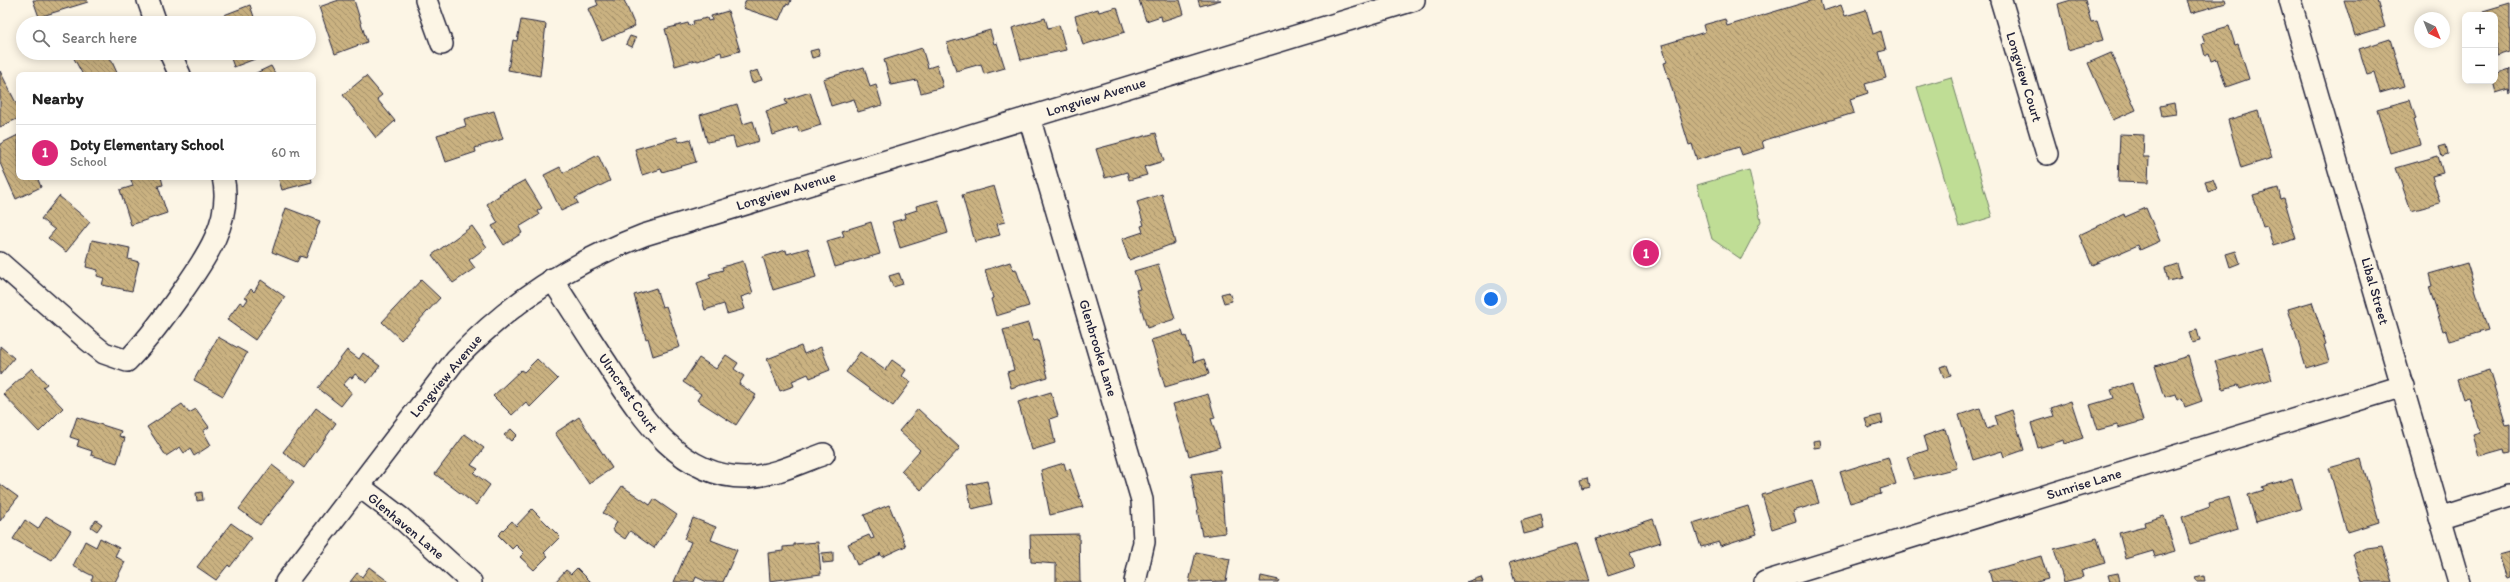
<!DOCTYPE html>
<meta charset="utf-8">
<style>
:root{--surface:#fff;--page:#f2f2f2;--text:#222;--muted:#767676;--line:#e0e0e0;--accent:#db2777}
body{margin:0;font-family:Itim,sans-serif;background:var(--page);color:var(--text)}
.controls{position:absolute;right:12px;top:12px;display:grid;overflow:hidden;border-radius:8px;box-shadow:0 2px 10px #0003}
.controls button{width:36px;height:36px;display:grid;place-items:center;padding:0;border:0;border-bottom:1px solid var(--line);background:var(--surface);color:var(--text);font:20px sans-serif}
.compass{position:absolute;left:2414px;top:12px;width:36px;height:36px;border-radius:50%;background:var(--surface);box-shadow:0 2px 10px #0003;rotate:137deg}
.you{position:absolute;left:1491px;top:299px;width:14px;height:14px;margin:-10px;border:3px solid #fff;border-radius:50%;background:#1a73e8;box-shadow:0 0 0 6px #1a73e833}
.badge{display:grid;place-items:center;width:26px;height:26px;border-radius:50%;background:var(--accent);color:#fff;font-size:13px;font-weight:700}
.pin{position:absolute;translate:-50% -50%;border:2px solid #fff;box-shadow:0 1px 4px #0006}
.list{margin:0;padding:0;list-style:none}
h2{display:flex;justify-content:space-between;align-items:center;height:52px;margin:0;padding:0 16px;font-size:17px}
h2 small{font-size:13px;font-weight:400;color:var(--muted)}
.list li{display:grid;grid-template-columns:26px 1fr auto;gap:12px;align-items:center;box-sizing:border-box;height:56px;padding:0 16px;border-top:1px solid var(--line)}
.list b{display:block;font-size:15px;white-space:nowrap}
.list p{margin:0;font-size:13px;white-space:nowrap;color:var(--muted)}
.list em{font-size:13px;font-style:normal;color:var(--muted)}
.icon{flex:none;width:22px;height:22px;fill:none;stroke:currentColor;stroke-width:2;stroke-linecap:round;stroke-linejoin:round}
.map{position:relative;flex:none;width:2510px;height:582px;overflow:hidden}
.search{position:absolute;background:var(--surface);box-shadow:0 2px 10px #0003;left:16px;top:16px;width:300px;height:44px;display:flex;align-items:center;gap:10px;box-sizing:border-box;padding:0 14px;border-radius:22px;color:var(--muted);font-size:15px}
.panel{position:absolute;background:var(--surface);box-shadow:0 2px 10px #0003;left:16px;top:72px;width:300px;height:108px;border-radius:8px}
.map>svg:first-child{display:block}
</style>
<div class="map">
<svg width="2510" height="582" viewBox="0 0 2510 582">
<defs>
<pattern id="building-back-hatch" width="6" height="6" patternUnits="userSpaceOnUse"><rect width="6" height="6" fill="#cab281"/><path d="M-1 5l2 2M0 0l6 6M5-1l2 2" fill="none" stroke="#a4906b"/></pattern>
</defs>
<rect width="100%" height="100%" fill="#fcf5e5"/>
<filter id="ink" filterUnits="userSpaceOnUse"><feTurbulence type="fractalNoise" baseFrequency=".025" numOctaves="2"/><feDisplacementMap in="SourceGraphic" scale="8" xChannelSelector="R" yChannelSelector="G"/><feConvolveMatrix kernelMatrix="1 2 1 2 8 2 1 2 1" color-interpolation-filters="sRGB"/></filter>
<g filter="url(#ink)">
<g fill="#bfdd95" stroke="#708068">
<polygon points="1951,77 1992,217 1959,227 1917,87"/>
<polygon points="1749,170 1761,221 1741,259 1712,239 1697,185"/>
</g>
<g fill="url(#building-back-hatch)" stroke="#22223b">
<polygon points="33,0 87,0 88,2 39,17"/>
<polygon points="339,0 354,0 367,42 335,54 319,7"/>
<polygon points="596,0 624,0 635,26 602,41 588,9 598,5"/>
<polygon points="746,0 791,0 789,5 786,4 779,20 743,8"/>
<polygon points="1139,0 1180,0 1184,14 1162,21 1161,16 1146,21"/>
<polygon points="1198,0 1221,0 1200,6"/>
<polygon points="1813,0 1820,0 1823,11 1841,5 1845,16 1866,10 1873,34 1881,31 1886,50 1879,52 1886,78 1865,84 1868,93 1850,99 1854,113 1762,141 1764,148 1742,155 1739,147 1697,160 1692,144 1689,145 1664,63 1667,62 1662,45 1705,32 1703,25 1725,19 1727,26"/>
<polygon points="2071,0 2085,0 2091,22 2097,21 2103,40 2068,50 2058,4"/>
<polygon points="2187,0 2225,0 2226,3 2191,13"/>
<polygon points="2344,0 2381,0 2377,1 2385,27 2355,36"/>
<polygon points="2510,3 2510,52 2497,56 2495,15 2484,15 2483,11"/>
<polygon points="250,5 256,23 227,23 224,15"/>
<polygon points="1117,7 1125,32 1083,45 1075,16 1098,9 1099,12"/>
<polygon points="728,11 740,51 722,56 721,52 698,61 696,60 675,66 665,29 688,23 689,26 694,25 693,21 707,18 708,21 712,20 711,16"/>
<polygon points="1045,18 1048,28 1059,25 1066,50 1021,60 1012,28"/>
<polygon points="521,20 546,24 540,76 508,70 513,40 517,41"/>
<polygon points="2229,26 2235,45 2238,44 2249,79 2226,87 2217,59 2211,61 2209,54 2205,56 2202,44 2205,43 2202,34"/>
<polygon points="990,30 994,44 997,43 1005,68 984,74 981,64 956,71 947,43"/>
<polygon points="630,36 636,38 632,47 626,44"/>
<polygon points="2390,39 2404,86 2380,93 2374,72 2367,74 2359,49"/>
<polygon points="922,48 928,68 937,65 943,87 921,93 917,80 891,85 884,60"/>
<polygon points="818,49 820,56 812,58 810,51"/>
<polygon points="71,53 108,53 118,75 83,75"/>
<polygon points="229,53 268,53 268,54 234,67"/>
<polygon points="2111,53 2136,110 2113,120 2088,63"/>
<polygon points="271,66 276,75 252,75"/>
<polygon points="864,67 870,87 876,85 882,105 858,112 854,99 831,106 823,79"/>
<polygon points="2510,69 2510,93 2509,89 2496,93 2493,81 2495,81 2495,74"/>
<polygon points="758,70 762,80 752,83 749,73"/>
<polygon points="0,71 19,109 19,118 0,127"/>
<polygon points="366,76 382,95 377,99 395,121 376,138 343,95"/>
<polygon points="810,92 821,125 799,132 797,127 773,135 766,111 787,104 785,100"/>
<polygon points="2410,100 2416,119 2413,120 2420,144 2390,153 2377,109"/>
<polygon points="2174,103 2176,114 2162,116 2160,106"/>
<polygon points="737,104 743,124 753,121 759,141 736,148 733,137 707,142 700,115"/>
<polygon points="494,111 503,139 475,148 476,152 446,162 437,135 466,126 464,119"/>
<polygon points="2258,111 2272,158 2241,168 2228,120"/>
<polygon points="1156,133 1164,161 1144,167 1147,175 1129,180 1127,172 1105,178 1096,149"/>
<polygon points="2120,134 2144,135 2143,157 2149,157 2148,183 2118,182"/>
<polygon points="18,135 19,177 37,177 41,187 16,199 0,163 0,144"/>
<polygon points="677,137 679,142 690,139 696,162 662,172 661,169 642,175 635,149"/>
<polygon points="2446,145 2448,154 2442,156 2439,147"/>
<polygon points="598,155 610,181 575,198 578,203 561,211 544,175 560,167 563,173"/>
<polygon points="2438,156 2443,173 2432,176 2440,203 2411,211 2396,168"/>
<polygon points="130,177 161,177 163,185 158,186 167,213 131,225 120,190 133,186"/>
<polygon points="278,177 311,177 312,182 282,190"/>
<polygon points="2213,179 2217,189 2208,192 2205,181"/>
<polygon points="525,180 542,208 537,211 539,215 519,227 522,233 504,245 492,226 498,223 487,204 500,195 499,194"/>
<polygon points="994,186 1005,222 997,224 1000,235 975,242 962,195"/>
<polygon points="2278,188 2281,199 2284,198 2296,239 2273,246 2267,226 2263,227 2253,195"/>
<polygon points="1162,194 1175,243 1129,260 1122,239 1143,232 1141,226 1144,225 1137,202"/>
<polygon points="59,196 90,222 66,252 48,238 55,230 41,219"/>
<polygon points="938,200 948,233 900,248 892,222 906,218 905,214 917,210 916,206"/>
<polygon points="286,208 320,221 306,258 300,256 297,262 272,252"/>
<polygon points="2146,208 2160,241 2140,250 2138,245 2092,265 2079,235 2124,214 2125,217"/>
<polygon points="871,222 880,254 835,267 827,241 844,236 842,231"/>
<polygon points="472,226 487,247 469,260 475,268 453,283 432,255"/>
<polygon points="92,240 130,248 128,259 139,262 132,291 102,285 104,278 97,276 98,270 86,267"/>
<polygon points="808,248 816,277 773,290 763,257 786,250 787,254"/>
<polygon points="2236,251 2240,263 2230,267 2226,254"/>
<polygon points="743,261 753,293 741,297 745,309 727,314 724,304 705,310 697,283 711,278 709,274 723,270 722,267"/>
<polygon points="1010,262 1013,270 1016,269 1029,306 996,316 991,299 993,298 985,270"/>
<polygon points="2467,263 2488,330 2449,341 2446,330 2443,331 2429,287 2432,286 2429,274"/>
<polygon points="1158,264 1175,319 1147,328 1136,290 1140,289 1134,271"/>
<polygon points="2177,264 2181,278 2168,281 2165,268"/>
<polygon points="899,273 903,284 893,287 889,276"/>
<polygon points="261,280 285,297 255,340 227,320 240,302 244,305 248,299 245,297 251,289 254,292"/>
<polygon points="421,280 440,298 401,340 382,322"/>
<polygon points="656,288 662,307 666,306 680,347 653,356 648,338 646,339 634,295"/>
<polygon points="1229,292 1232,301 1224,303 1221,294"/>
<polygon points="2312,302 2326,344 2324,345 2329,361 2306,368 2288,309"/>
<polygon points="1028,323 1033,341 1038,340 1048,377 1011,388 1007,372 1014,370 1003,330"/>
<polygon points="2197,330 2200,341 2192,343 2189,332"/>
<polygon points="1182,331 1184,337 1186,336 1194,362 1204,359 1209,374 1165,387 1151,340"/>
<polygon points="218,337 247,353 223,396 194,380"/>
<polygon points="0,346 14,358 0,375"/>
<polygon points="801,346 804,354 821,347 830,370 810,378 808,374 792,381 794,386 780,391 767,359"/>
<polygon points="2262,347 2272,379 2240,389 2238,385 2223,389 2215,361"/>
<polygon points="347,350 359,359 363,353 380,366 367,383 355,374 352,378 350,377 343,385 352,392 341,406 318,388"/>
<polygon points="860,352 885,370 892,360 906,370 902,376 911,382 893,406 846,372"/>
<polygon points="726,355 738,363 734,369 744,376 739,384 756,395 736,425 697,400 701,394 683,382 699,358 716,369"/>
<polygon points="2188,356 2202,401 2185,407 2182,398 2177,400 2175,394 2165,397 2155,366"/>
<polygon points="537,359 558,379 530,407 526,402 512,415 493,396 521,370 524,372"/>
<polygon points="1947,365 1951,376 1944,378 1940,367"/>
<polygon points="32,368 47,384 43,387 63,408 39,432 3,394"/>
<polygon points="2489,370 2506,425 2510,424 2510,453 2505,454 2504,449 2479,456 2473,435 2480,433 2469,397 2463,399 2457,380"/>
<polygon points="2132,383 2143,421 2118,428 2117,425 2098,430 2090,405 2114,398 2111,390"/>
<polygon points="1051,392 1058,416 1050,419 1055,443 1032,450 1018,402"/>
<polygon points="1208,394 1215,418 1211,419 1220,447 1189,456 1173,404"/>
<polygon points="2071,401 2083,438 2065,444 2064,440 2038,448 2031,423 2054,416 2051,408"/>
<polygon points="182,404 189,413 196,409 209,427 203,431 211,445 194,456 190,449 184,453 180,447 166,456 147,427"/>
<polygon points="316,408 336,423 304,468 283,452"/>
<polygon points="1980,408 1987,429 1998,425 1995,416 2012,410 2024,450 2004,457 2002,451 1973,460 1959,415"/>
<polygon points="918,409 960,448 921,490 901,471 920,450 899,431"/>
<polygon points="1881,415 1883,423 1868,428 1865,419"/>
<polygon points="77,417 121,431 119,436 125,438 117,463 91,455 92,451 77,446 79,440 70,437"/>
<polygon points="579,417 612,468 589,484 555,433"/>
<polygon points="511,429 517,435 511,441 504,435"/>
<polygon points="1945,429 1957,468 1914,479 1907,457 1928,450 1924,436"/>
<polygon points="465,434 484,448 471,465 478,469 474,473 490,485 476,505 435,474"/>
<polygon points="1820,440 1821,447 1814,448 1813,441"/>
<polygon points="1888,457 1896,484 1880,489 1881,494 1850,503 1840,472"/>
<polygon points="2361,459 2379,522 2347,532 2329,468"/>
<polygon points="1064,463 1066,470 1070,469 1083,507 1050,515 1041,470"/>
<polygon points="272,465 294,482 260,525 239,509"/>
<polygon points="1220,470 1225,533 1202,536 1191,474"/>
<polygon points="1587,478 1589,486 1582,488 1580,480"/>
<polygon points="2292,478 2301,509 2256,522 2248,495 2264,490 2262,487"/>
<polygon points="1812,480 1819,503 1793,511 1796,521 1772,529 1762,495"/>
<polygon points="987,481 992,504 972,509 967,485"/>
<polygon points="0,484 18,497 0,521"/>
<polygon points="622,486 650,505 654,499 677,515 654,548 630,531 625,539 612,530 617,522 603,513"/>
<polygon points="202,492 203,500 197,501 196,493"/>
<polygon points="2229,497 2238,529 2190,544 2182,517 2210,507 2209,503"/>
<polygon points="889,505 906,546 882,557 880,553 879,556 857,565 848,544 869,535 871,539 874,538 864,515"/>
<polygon points="1748,506 1757,534 1720,546 1719,542 1701,547 1693,523"/>
<polygon points="532,509 560,537 544,553 548,556 534,570 520,557 524,553 516,545 512,549 498,535 512,521 516,526"/>
<polygon points="1541,515 1544,529 1524,534 1521,521"/>
<polygon points="46,516 71,531 52,560 13,539 25,520 38,529"/>
<polygon points="2164,516 2175,551 2155,557 2153,551 2126,559 2119,533 2145,526 2144,522"/>
<polygon points="693,518 716,527 711,540 737,550 723,582 707,582 696,577 694,582 674,582 691,542 684,539"/>
<polygon points="1653,519 1661,542 1630,552 1635,567 1608,576 1596,538"/>
<polygon points="96,520 102,524 97,531 91,527"/>
<polygon points="231,523 252,538 230,567 228,565 216,580 197,567"/>
<polygon points="1079,534 1080,582 1056,582 1056,564 1031,562 1030,535"/>
<polygon points="100,538 119,548 115,556 125,562 115,582 94,582 91,580 93,576 73,566 85,541 96,547"/>
<polygon points="2097,538 2105,563 2081,570 2083,577 2064,582 2054,549"/>
<polygon points="818,542 821,574 770,581 768,553 783,551 783,547 794,546 794,544"/>
<polygon points="1578,543 1590,582 1515,582 1509,563"/>
<polygon points="2382,546 2393,582 2362,582 2353,554 2367,548"/>
<polygon points="833,552 833,562 823,563 822,553"/>
<polygon points="1196,552 1230,559 1226,581 1189,582"/>
<polygon points="2510,552 2510,578 2507,579 2499,555"/>
<polygon points="2041,556 2048,579 2037,582 1992,582 1989,571"/>
<polygon points="369,567 389,582 350,582 357,573 362,577"/>
<polygon points="577,568 591,582 555,582 566,570 571,574"/>
<polygon points="2118,573 2120,581 2110,582 2108,575"/>
<polygon points="1261,576 1279,580 1278,582 1260,582"/>
<polygon points="2204,576 2205,582 2197,582 2195,578"/>
<polygon points="1481,577 1483,582 1466,582"/>
</g>
<g fill="none" stroke-linecap="round" stroke-linejoin="round">
<defs>
<g id="minor">
<polyline points="148,0 156,23"/>
<polyline points="426,0 442,44"/>
<polyline points="2001,0 2047,154"/>
<polyline points="2290,0 2459,582"/>
<polyline points="170,53 180,75"/>
<polyline points="1029,117 1142,500 1144,542 1135,582"/>
<path d="M0,263l89,78 15,12 23,8c18,-18 33,-38 48,-59 25,-36 59,-78 48,-125"/>
<path d="M552,279c18,28 35,55 53,82 33,50 72,117 141,116 27,-1 53,-14 78,-23"/>
<polyline points="359,486 401,518 471,582"/>
<polyline points="2440,518 2510,496"/>
<path d="M286,582l170,-223c56,-58 113,-95 188,-124l770,-235"/>
<polyline points="1765,582 2403,386"/>
</g>
</defs>
<use href="#minor" stroke="#22223b" stroke-width="24"/>
<use href="#minor" stroke="#fcf5e5" stroke-width="21"/>
</g>
</g>
<g text-anchor="middle" dominant-baseline="central" stroke-width="4" stroke-linejoin="round" paint-order="stroke">
<g font-size="14" fill="#22223b" stroke="#fcf5e5">
<text transform="translate(2024 77) rotate(73)">Longview Court</text>
<text transform="translate(1096 97) rotate(-17)">Longview Avenue</text>
<text transform="translate(786 191) rotate(-17)">Longview Avenue</text>
<text transform="translate(2375 291) rotate(74)">Libal Street</text>
<text transform="translate(1098 348) rotate(73)">Glenbrooke Lane</text>
<text transform="translate(446 376) rotate(-50)">Longview Avenue</text>
<text transform="translate(628 393) rotate(55)">Ulmcrest Court</text>
<text transform="translate(2084 484) rotate(-17)">Sunrise Lane</text>
<text transform="translate(406 526) rotate(40)">Glenhaven Lane</text>
</g>
</g>
</svg>
<div class="controls">
<button>+</button>
<button>−</button>
</div>
<svg class="compass" viewBox="-18 -18 36 36"><path d="M0-13l5 13h-10z" fill="#e53935"/><path d="M0 13l5-13h-10z" fill="#767676"/></svg>
<div class="you"></div>
<div class="pin badge" style="left:1646px;top:253px">1</div>
<div class="search"><svg class="icon" aria-label="search" viewBox="0 0 24 24"><circle cx="10" cy="10" r="6"/><path d="M15 15l6 6"/></svg>Search here</div>
<section class="panel">
<h2>Nearby<small></small></h2>
<ul class="list">
<li><span class="badge">1</span><div><b>Doty Elementary School</b><p>School</p></div><em>60 m</em></li>
</ul>
</section>
</div>
